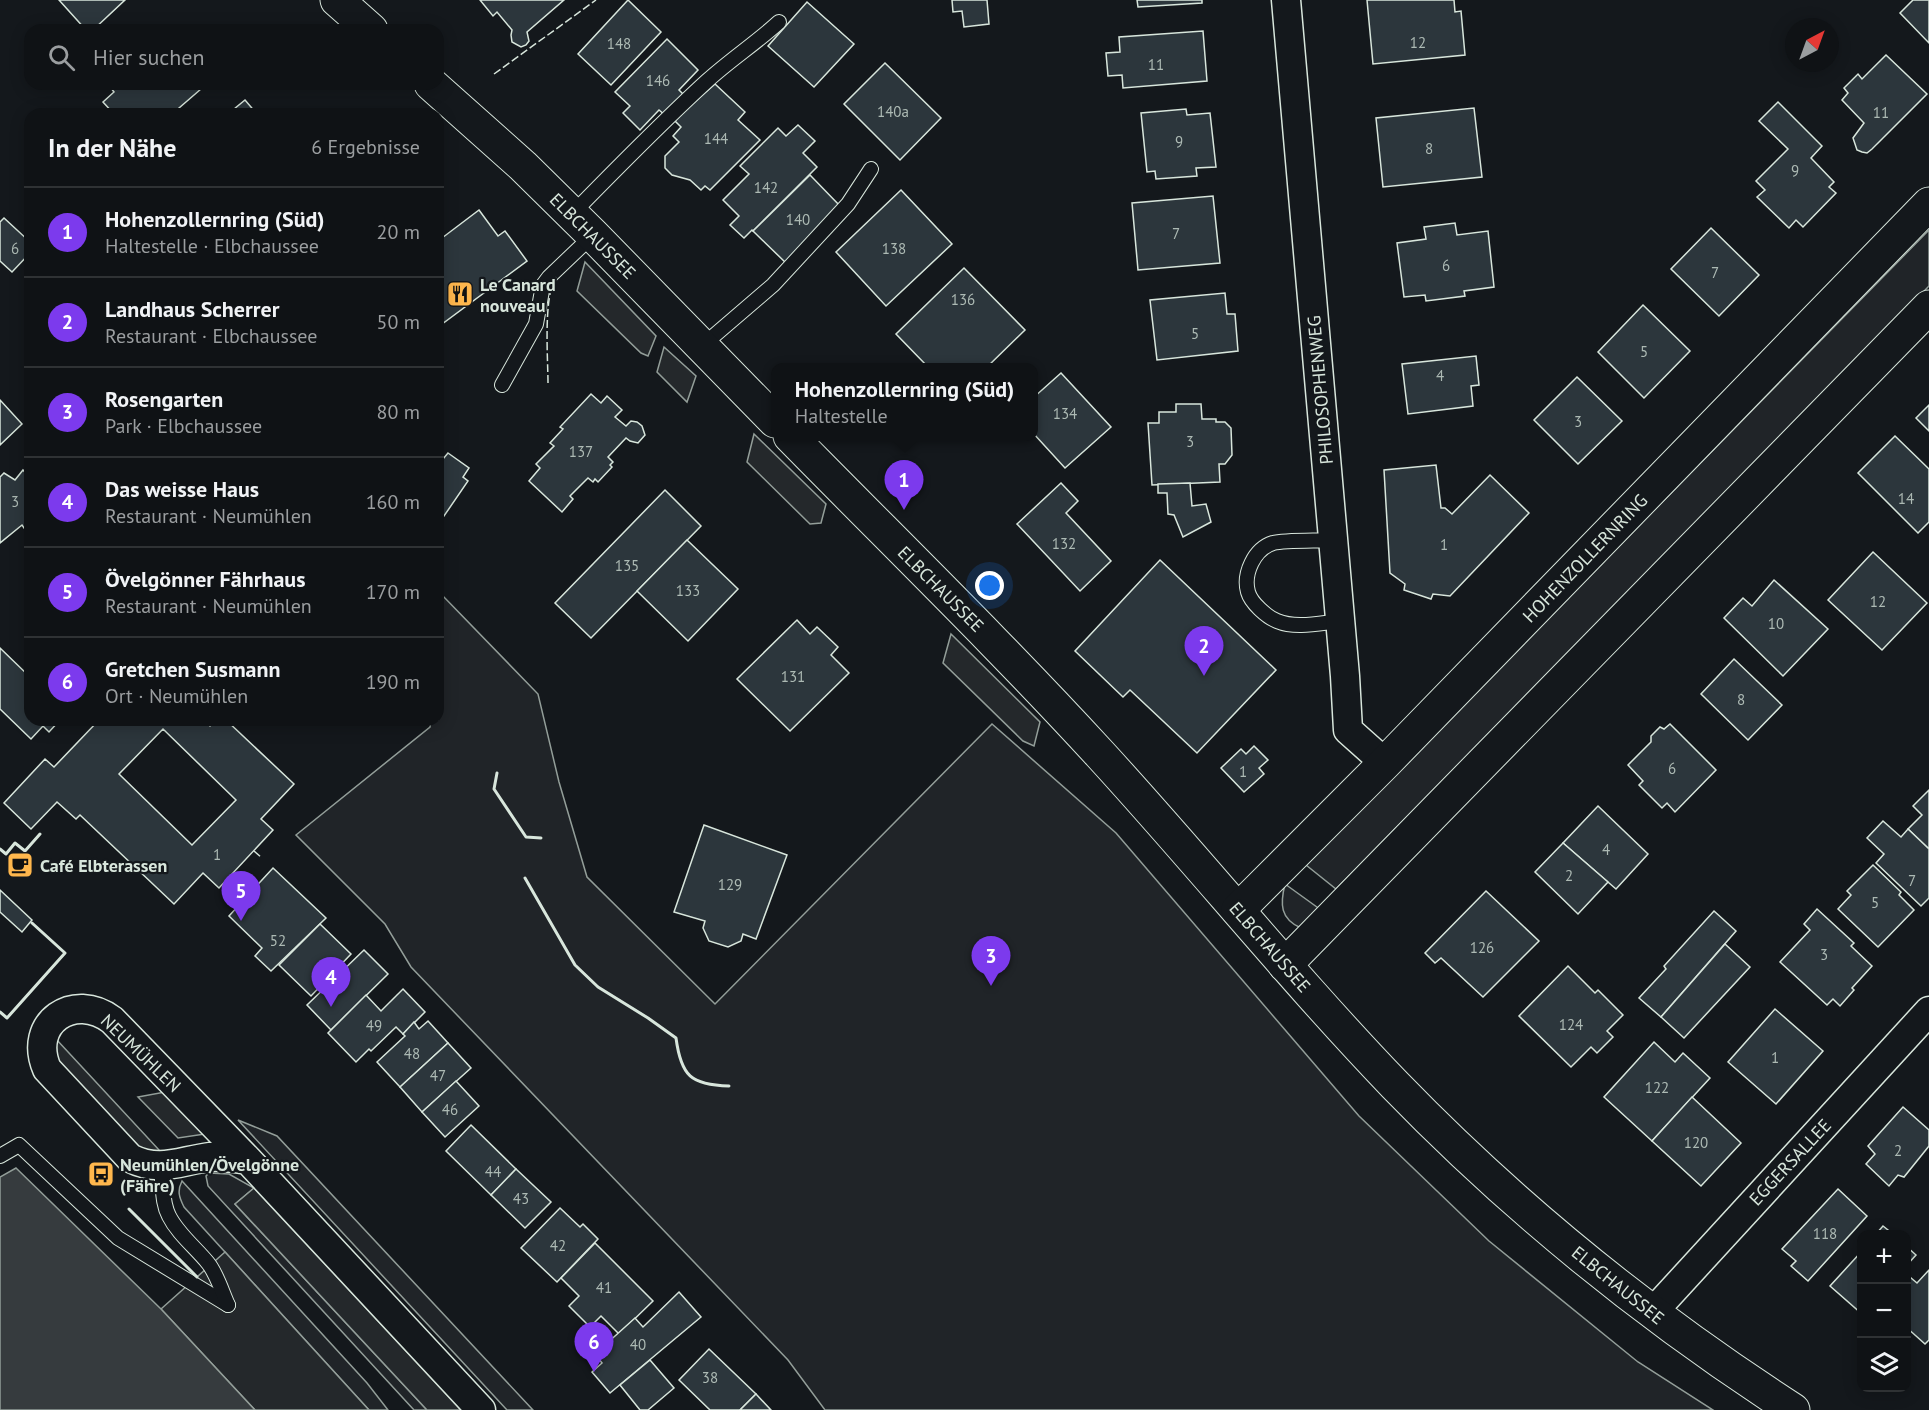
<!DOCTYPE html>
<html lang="de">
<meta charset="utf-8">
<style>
:root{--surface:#0f1215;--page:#1d2022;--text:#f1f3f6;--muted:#9b9ea0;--line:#2f3234;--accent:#7c3aed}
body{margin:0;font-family:"PT Sans",sans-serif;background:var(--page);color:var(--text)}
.controls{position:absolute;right:18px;bottom:18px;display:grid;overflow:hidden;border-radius:12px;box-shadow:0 3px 15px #0003}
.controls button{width:54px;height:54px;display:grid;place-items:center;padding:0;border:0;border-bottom:2px solid var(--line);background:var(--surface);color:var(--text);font:30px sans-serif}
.compass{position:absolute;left:1785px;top:18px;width:54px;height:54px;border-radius:50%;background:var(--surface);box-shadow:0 3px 15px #0003;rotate:41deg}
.you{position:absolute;left:990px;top:586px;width:21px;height:21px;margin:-15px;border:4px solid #fff;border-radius:50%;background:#1a73e8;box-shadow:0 0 0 9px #1a73e833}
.badge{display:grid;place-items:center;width:39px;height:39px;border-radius:50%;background:var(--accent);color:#fff;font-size:20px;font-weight:700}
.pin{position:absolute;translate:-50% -50px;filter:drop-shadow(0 2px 3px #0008)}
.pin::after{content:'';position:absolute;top:32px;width:21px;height:18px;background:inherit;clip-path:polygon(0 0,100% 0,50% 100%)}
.popup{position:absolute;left:771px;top:363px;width:267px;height:78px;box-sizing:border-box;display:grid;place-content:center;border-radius:12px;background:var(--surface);filter:drop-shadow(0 2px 4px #0005);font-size:20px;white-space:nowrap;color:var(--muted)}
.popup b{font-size:22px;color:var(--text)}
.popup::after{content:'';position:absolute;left:50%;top:100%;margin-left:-12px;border:12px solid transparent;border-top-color:var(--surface)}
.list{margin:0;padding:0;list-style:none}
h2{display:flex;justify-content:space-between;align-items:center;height:78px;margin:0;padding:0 24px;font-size:26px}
h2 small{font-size:20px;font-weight:400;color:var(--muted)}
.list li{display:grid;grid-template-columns:39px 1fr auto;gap:18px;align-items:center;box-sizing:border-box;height:90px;padding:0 24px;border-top:2px solid var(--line)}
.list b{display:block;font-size:22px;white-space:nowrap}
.list p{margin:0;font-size:20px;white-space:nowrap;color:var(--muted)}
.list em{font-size:20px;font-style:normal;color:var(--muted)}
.icon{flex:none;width:33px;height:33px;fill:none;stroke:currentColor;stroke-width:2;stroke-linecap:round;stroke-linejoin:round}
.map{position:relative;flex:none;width:1929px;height:1410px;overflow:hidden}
.search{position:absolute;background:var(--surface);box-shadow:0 3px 15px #0003;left:24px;top:24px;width:420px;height:66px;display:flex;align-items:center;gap:15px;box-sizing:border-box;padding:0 21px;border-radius:18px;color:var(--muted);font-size:22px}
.panel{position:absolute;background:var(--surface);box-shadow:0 3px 15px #0003;left:24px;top:108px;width:420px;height:618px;border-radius:18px}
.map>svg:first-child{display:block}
</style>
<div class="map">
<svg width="1929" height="1410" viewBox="0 0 1929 1410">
<rect width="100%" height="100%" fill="#14181c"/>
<g fill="#202428" stroke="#939e99" stroke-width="1.5">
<polygon points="1929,230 1929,286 1336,889 1306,865"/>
<polygon points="441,594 538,694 559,782 587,877 715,1004 992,724 1116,833 1359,1116 1489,1241 1638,1362 1713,1410 825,1410 788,1360 411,967 385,924 296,835 430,727 431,720 438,720 438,629"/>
<path d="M1285,884l36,26 -20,18c-21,-9 -21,-24 -16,-44z"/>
<polygon points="238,1120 277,1136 533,1410 507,1410"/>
<polygon points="209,1173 229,1174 254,1188 235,1204 427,1410 414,1410 208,1186 206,1176"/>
<path d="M182,1181l185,202 21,27h-19l-185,-203c-5,-10 -7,-16 -2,-26z"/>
</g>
<g fill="#24282b" stroke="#939e99" stroke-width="1.5">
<polygon points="585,262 656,336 648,356 641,353 577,291"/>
<polygon points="664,347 696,376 687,402 657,372"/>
<polygon points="754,434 826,504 821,523 810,524 747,462"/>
<polygon points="951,634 1040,722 1034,746 1023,741 943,663"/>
<polygon points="56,1039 160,1151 137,1149 58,1063 56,1057"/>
<polygon points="165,1092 205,1134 178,1138 138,1097"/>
<polygon points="254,1188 461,1410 427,1410 235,1204"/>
<polygon points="225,1252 369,1410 255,1410 161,1309"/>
</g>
<polygon fill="#363b3e" stroke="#939e99" stroke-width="1.5" points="16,1168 161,1309 255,1410 0,1410 0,1177"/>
<g fill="#2c363c" stroke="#d8e6dc" stroke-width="1.5" fill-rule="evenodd">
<polygon points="59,0 125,0 93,30 86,30"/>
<polygon points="480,0 564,0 527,32 529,41 526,45 521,47 512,42 511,35 512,30 497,12 493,16"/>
<polygon points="628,0 661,32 611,85 578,54"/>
<polygon points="952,0 987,0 989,24 964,27 962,11 953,12"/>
<polygon points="1137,0 1202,0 1202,3 1138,7"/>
<polygon points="1367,0 1454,0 1455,12 1461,11 1465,55 1373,64"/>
<polygon points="1913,0 1929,0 1929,43 1900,13"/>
<polygon points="807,2 854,44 814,87 768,46"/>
<polygon points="1203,31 1207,81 1123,88 1122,75 1108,76 1106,53 1120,52 1119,37"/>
<polygon points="667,39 698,70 679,90 684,95 665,115 659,110 640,130 623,113 630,106 615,92"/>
<polygon points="1886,55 1927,94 1872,149 1867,153 1862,152 1857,150 1853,138 1864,123 1842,100 1848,93 1844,88 1858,74 1862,79"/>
<polygon points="885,63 941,118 900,160 844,104"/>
<polygon points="108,84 197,84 201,89 172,114 114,114 103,102 114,92"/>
<polygon points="715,84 745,112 738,120 760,140 710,190 705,186 701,190 690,180 672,175 665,168 665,156 679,142 673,136 681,127 674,120"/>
<polygon points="245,100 257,114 228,114"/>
<polygon points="1778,102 1822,146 1811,158 1834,182 1829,187 1836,193 1803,227 1796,220 1789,228 1757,197 1765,190 1756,181 1788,149 1759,121"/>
<polygon points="1474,108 1482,177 1383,187 1376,118"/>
<polygon points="1186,109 1187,115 1210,113 1216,167 1196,168 1197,176 1156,179 1155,171 1147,172 1141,113"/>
<polygon points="798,125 815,141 803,153 817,167 753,231 752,230 744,238 730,225 739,216 723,200 749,174 740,166 778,128 786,136"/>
<polygon points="810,175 841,207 787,264 753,231"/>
<polygon points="901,190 952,244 886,306 836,252"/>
<polygon points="1213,196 1220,263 1138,270 1132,203"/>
<polygon points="479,210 498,236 505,231 527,261 438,327 438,241"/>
<polygon points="4,218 30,242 30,253 12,272 0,261 0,222"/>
<polygon points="1455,223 1457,235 1488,231 1494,287 1464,291 1465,296 1426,301 1425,295 1404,297 1397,243 1426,239 1424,227"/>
<polygon points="1711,228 1759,275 1719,316 1671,269"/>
<polygon points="964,268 1025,330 986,368 929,368 896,334"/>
<polygon points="1225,293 1227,314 1235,314 1238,351 1157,360 1150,300"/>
<polygon points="1643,305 1690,351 1644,398 1598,352"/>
<polygon points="1476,356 1479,385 1471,386 1473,406 1408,414 1402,364"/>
<polygon points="1061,373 1111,427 1065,468 1033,433 1033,398"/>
<polygon points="1577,377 1622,421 1578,464 1534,420"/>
<polygon points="591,394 601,403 607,396 622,410 615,417 626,426 631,421 637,422 642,426 645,435 638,443 630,441 626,438 608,457 613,462 610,465 612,467 598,482 595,479 593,482 588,478 570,496 573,499 562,512 529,481 540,468 536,464 554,446 550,443 563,429 560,427"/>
<polygon points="0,400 22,424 0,445"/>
<polygon points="1176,404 1201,404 1202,419 1216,419 1216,422 1225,422 1231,428 1232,455 1225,464 1219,464 1220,482 1152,485 1148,423 1159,423 1159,412 1176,412"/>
<polygon points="1929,405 1929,431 1916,418"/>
<polygon points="1895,436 1929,469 1929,522 1918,533 1858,473"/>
<polygon points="448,453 469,468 463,477 468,481 444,516 440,513 438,516 438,456 443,459"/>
<polygon points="1436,465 1441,508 1445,508 1452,514 1490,475 1529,513 1450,596 1433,594 1431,599 1404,590 1405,584 1390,573 1384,470"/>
<polygon points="23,470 30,478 30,523 24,528 22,525 0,543 0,477 4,473 15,480"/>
<polygon points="1061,483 1078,501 1066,513 1111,561 1080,591 1017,524"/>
<polygon points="1190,483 1192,506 1206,504 1211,522 1183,537 1174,515 1168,514 1167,493 1158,493 1158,484"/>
<polygon points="665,490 701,526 591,638 555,603"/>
<polygon points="687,540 738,589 688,641 637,591"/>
<polygon points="1873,552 1927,603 1882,650 1828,600"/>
<polygon points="1160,560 1276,670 1197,753 1130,690 1123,697 1075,651"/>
<polygon points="1774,580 1828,629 1783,676 1724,618 1743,598 1752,606"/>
<polygon points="797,620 810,634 817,627 838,647 831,655 849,673 790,731 737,679"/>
<polygon points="0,648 30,677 30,720 60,720 49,732 43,726 31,739 0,709"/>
<polygon points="1734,659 1782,705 1748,740 1701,694"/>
<path d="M99,720h24l5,5 4,-5h71l7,6 5,-6h11l68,64 -33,35 12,11 -54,58 -16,-15 -29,31 -94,-89 -4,4 -19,-17 -26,27 -27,-26 41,-44 9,8zM163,729l73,71 -44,45 -73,-71z"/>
<polygon points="1670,724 1716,770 1675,812 1667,803 1662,808 1639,785 1643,781 1628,765 1651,742 1651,736 1660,727 1664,729"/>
<polygon points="1254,746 1268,760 1259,768 1264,774 1244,792 1221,768 1241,749 1246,754"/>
<polygon points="1929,790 1929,849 1908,829 1922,815 1913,806"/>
<polygon points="1598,806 1648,854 1616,889 1563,843"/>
<polygon points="1883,821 1901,837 1908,829 1929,849 1929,898 1921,906 1876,863 1884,854 1867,838"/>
<polygon points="704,825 787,855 756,939 743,934 741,941 728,947 709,941 703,928 705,921 674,912"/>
<polygon points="1563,843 1608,882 1578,914 1535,872"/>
<polygon points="1873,865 1901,892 1899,895 1914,910 1878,947 1838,909 1851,895 1847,891"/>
<polygon points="273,868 326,918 271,971 255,956 262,948 229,916"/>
<polygon points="0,890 32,920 22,932 0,912"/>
<polygon points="1486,891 1539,941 1483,997 1441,958 1435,963 1425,953"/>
<polygon points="1817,909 1854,943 1851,946 1872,966 1852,988 1854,990 1840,1006 1833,999 1827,1005 1780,962 1810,930 1804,924"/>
<polygon points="1714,911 1736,931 1661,1017 1639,998 1666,969 1664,966"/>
<polygon points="320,924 351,954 311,996 279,965"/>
<polygon points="1725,944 1750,967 1684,1038 1661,1017"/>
<polygon points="364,950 388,974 331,1030 307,1005"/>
<polygon points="1568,966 1595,993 1598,990 1623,1015 1607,1031 1613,1037 1597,1053 1591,1047 1571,1067 1519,1016"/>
<polygon points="403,989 425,1012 403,1034 396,1027 371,1051 369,1049 356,1062 328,1033 366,995 381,1011"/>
<polygon points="1775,1009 1823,1051 1776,1104 1728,1062"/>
<polygon points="428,1021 448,1043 400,1087 377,1062 405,1036 403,1034 414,1022 419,1029"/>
<polygon points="1654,1042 1675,1062 1683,1053 1710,1078 1652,1141 1604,1097"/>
<polygon points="448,1043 471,1068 422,1112 400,1087"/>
<polygon points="456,1081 479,1106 445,1137 422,1112"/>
<polygon points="1692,1097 1741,1143 1701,1186 1652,1141"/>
<polygon points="1903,1107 1929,1130 1929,1146 1904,1177 1898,1175 1889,1186 1866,1164 1875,1154 1868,1146"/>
<polygon points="471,1125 516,1169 491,1195 446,1151"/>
<polygon points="516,1169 551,1202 525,1228 491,1195"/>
<polygon points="1838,1189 1867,1216 1808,1281 1791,1266 1796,1261 1782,1249"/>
<polygon points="560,1208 580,1227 583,1224 598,1239 557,1282 521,1248"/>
<polygon points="1883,1226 1893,1234 1876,1234"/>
<polygon points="595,1243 653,1301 619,1334 601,1316 590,1327 569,1306 579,1296 561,1278"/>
<polygon points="1906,1246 1916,1255 1906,1266"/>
<polygon points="1862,1251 1862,1314 1830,1286"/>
<polygon points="1929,1270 1929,1340 1925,1344 1906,1327 1906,1282 1911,1278 1917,1283"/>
<polygon points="679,1292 701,1317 610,1393 592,1372 602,1363 595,1354 635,1318 643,1327"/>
<polygon points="709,1349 756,1394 740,1410 710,1410 679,1380"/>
<polygon points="650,1360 674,1388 648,1410 640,1410 620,1385"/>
<polygon points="756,1394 771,1410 740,1410"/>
</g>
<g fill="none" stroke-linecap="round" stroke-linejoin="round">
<defs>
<g id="lane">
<path d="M572,214c44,-45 88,-90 135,-133 23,-21 49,-38 72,-59"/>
<polyline points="702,346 773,285 848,204 871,169"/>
<polyline points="502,385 536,324 543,285 549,277 593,235"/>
<path d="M1333,540c-14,1 -48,0 -60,3 -19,6 -30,31 -25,49 3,11 19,25 29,29 19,8 43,2 63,0"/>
<polyline points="0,1156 19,1145 118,1238 228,1305"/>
<path d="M160,1166c4,17 1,35 9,50 9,18 26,31 39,47 9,11 14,29 20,42"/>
</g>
<g id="street">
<polyline points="1286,0 1345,676 1348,730 1385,763"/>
<path d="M248,1160c-13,-2 -25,-4 -38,-3 -31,4 -50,16 -80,1l-83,-89c-20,-46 27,-78 65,-49l136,140 233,250"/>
<polyline points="1652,1313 1929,1011"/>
</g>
<g id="secondary">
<polyline points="337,0 371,30"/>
<polyline points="431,84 523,166 593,235 775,421"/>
<path d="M790,436c104,106 210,209 310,318 100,109 193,225 295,331 120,124 254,232 398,325"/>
<polyline points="1238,910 1385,763 1929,204"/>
<polyline points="1285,965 1929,307"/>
</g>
</defs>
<use href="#lane" stroke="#d8e6dc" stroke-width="16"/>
<use href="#street" stroke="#d8e6dc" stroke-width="31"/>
<use href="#secondary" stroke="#d8e6dc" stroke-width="35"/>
<use href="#lane" stroke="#14181c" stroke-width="14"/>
<use href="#street" stroke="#14181c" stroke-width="28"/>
<use href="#secondary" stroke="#14181c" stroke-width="33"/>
<g stroke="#d8e6dc" stroke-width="1.5" stroke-dasharray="8 3" stroke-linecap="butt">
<polyline points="494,74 596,0"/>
<path d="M548,383c0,-24 -5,-87 8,-106"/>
<polyline points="254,851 262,858"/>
</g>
<g stroke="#d8e6dc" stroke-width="3">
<polyline points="497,773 494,789 526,837 541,838"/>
<polyline points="0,849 6,854 15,843 25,851 40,834"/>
<path d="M525,878l50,87 23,22 50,31 28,20c5,38 15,47 53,48"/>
<polyline points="0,1012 7,1018 65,953 32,923"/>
<polyline points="129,1209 197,1277"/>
</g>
</g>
<defs>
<symbol id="restaurant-square" viewBox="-11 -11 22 22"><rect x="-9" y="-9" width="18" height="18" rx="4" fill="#ffb74d" stroke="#14181c"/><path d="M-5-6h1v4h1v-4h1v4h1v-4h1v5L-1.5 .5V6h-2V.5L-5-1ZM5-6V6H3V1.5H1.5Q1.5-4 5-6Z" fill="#111"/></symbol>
<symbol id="cafe-square" viewBox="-11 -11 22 22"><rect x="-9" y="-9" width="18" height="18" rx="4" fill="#ffb74d" stroke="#14181c"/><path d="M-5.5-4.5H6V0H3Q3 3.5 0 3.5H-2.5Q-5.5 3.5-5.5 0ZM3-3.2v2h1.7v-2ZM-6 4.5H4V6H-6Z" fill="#111"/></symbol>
<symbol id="bus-square" viewBox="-11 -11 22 22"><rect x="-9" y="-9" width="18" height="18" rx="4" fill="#ffb74d" stroke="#14181c"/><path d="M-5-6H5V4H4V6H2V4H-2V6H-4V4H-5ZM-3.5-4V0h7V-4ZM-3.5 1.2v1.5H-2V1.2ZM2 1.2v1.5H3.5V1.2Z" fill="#111"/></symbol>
</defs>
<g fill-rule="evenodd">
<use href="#restaurant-square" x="445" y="279" width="30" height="30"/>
<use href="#cafe-square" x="5" y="850" width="30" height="30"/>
<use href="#bus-square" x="86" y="1159" width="30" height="30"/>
</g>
<g text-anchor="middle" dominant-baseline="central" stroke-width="4.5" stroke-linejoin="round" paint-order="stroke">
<g font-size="15" fill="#adbab4">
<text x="1418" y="42">12</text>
<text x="619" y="43">148</text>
<text x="1156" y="64">11</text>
<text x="658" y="80">146</text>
<text x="893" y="111">140a</text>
<text x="1881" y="112">11</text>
<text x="716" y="138">144</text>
<text x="1179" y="141">9</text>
<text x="1429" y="148">8</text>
<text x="1795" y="170">9</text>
<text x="766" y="187">142</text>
<text x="798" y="219">140</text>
<text x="1176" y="233">7</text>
<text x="15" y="248">6</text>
<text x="894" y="248">138</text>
<text x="1446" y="265">6</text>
<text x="1715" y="272">7</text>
<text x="963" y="299">136</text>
<text x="1195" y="333">5</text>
<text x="1644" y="351">5</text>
<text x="1440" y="375">4</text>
<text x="1065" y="413">134</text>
<text x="1578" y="421">3</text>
<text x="1190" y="441">3</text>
<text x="581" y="451">137</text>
<text x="1906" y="498">14</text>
<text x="15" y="501">3</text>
<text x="1064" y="543">132</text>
<text x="1444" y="544">1</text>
<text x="627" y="565">135</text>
<text x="688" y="590">133</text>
<text x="1878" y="601">12</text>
<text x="1776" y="623">10</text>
<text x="793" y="676">131</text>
<text x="1741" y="699">8</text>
<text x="1672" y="768">6</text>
<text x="1243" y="771">1</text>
<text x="1606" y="849">4</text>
<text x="217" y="854">1</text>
<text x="1569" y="875">2</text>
<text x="1912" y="880">7</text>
<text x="730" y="884">129</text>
<text x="1875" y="902">5</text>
<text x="278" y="940">52</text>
<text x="1482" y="947">126</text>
<text x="1824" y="954">3</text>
<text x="1571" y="1024">124</text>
<text x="374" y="1025">49</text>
<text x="412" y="1053">48</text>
<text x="1775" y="1057">1</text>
<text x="438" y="1075">47</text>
<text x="1657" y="1087">122</text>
<text x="450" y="1109">46</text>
<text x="1696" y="1142">120</text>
<text x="1898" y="1150">2</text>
<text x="493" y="1171">44</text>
<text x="521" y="1198">43</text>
<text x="1825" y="1233">118</text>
<text x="558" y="1245">42</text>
<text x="604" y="1287">41</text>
<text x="638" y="1344">40</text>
<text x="710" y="1377">38</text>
</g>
<g font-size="18" fill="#d8e6dc" stroke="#14181c">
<text transform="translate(593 236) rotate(45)">ELBCHAUSSEE</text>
<text transform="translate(1320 390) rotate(-95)">PHILOSOPHENWEG</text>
<text transform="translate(1585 558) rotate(-46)">HOHENZOLLERNRING</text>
<text transform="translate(941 589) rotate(45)">ELBCHAUSSEE</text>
<text transform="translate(1270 947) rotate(49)">ELBCHAUSSEE</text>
<text transform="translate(141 1053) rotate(44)">NEUMÜHLEN</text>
<text transform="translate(1790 1162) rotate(-47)">EGGERSALLEE</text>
<text transform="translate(1618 1285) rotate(39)">ELBCHAUSSEE</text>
</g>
<g font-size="18" font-weight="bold" fill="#d8e6dc" stroke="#14181c" text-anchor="start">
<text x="480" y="284">Le Canard<tspan x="480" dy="21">nouveau</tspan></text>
<text x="40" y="865">Café Elbterassen</text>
<text x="120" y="1164">Neumühlen/Övelgönne<tspan x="120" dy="21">(Fähre)</tspan></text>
</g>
</g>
</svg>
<div class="controls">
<button>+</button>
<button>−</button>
<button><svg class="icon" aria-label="layers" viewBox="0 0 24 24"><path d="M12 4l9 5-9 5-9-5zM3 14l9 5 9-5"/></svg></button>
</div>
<svg class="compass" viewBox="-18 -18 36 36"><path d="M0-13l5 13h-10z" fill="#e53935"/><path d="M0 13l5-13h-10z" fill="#9b9ea0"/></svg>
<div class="you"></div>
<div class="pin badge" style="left:904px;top:510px">1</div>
<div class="popup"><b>Hohenzollernring (Süd)</b>Haltestelle</div>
<div class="pin badge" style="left:1204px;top:676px">2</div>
<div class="pin badge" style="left:991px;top:986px">3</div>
<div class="pin badge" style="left:331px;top:1007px">4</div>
<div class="pin badge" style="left:241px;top:921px">5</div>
<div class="pin badge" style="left:594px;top:1372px">6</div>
<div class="search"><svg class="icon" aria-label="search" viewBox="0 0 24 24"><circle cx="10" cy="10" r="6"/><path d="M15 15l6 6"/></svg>Hier suchen</div>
<section class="panel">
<h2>In der Nähe<small>6 Ergebnisse</small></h2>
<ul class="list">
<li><span class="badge">1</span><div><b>Hohenzollernring (Süd)</b><p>Haltestelle · Elbchaussee</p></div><em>20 m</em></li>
<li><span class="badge">2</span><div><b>Landhaus Scherrer</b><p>Restaurant · Elbchaussee</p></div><em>50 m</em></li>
<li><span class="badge">3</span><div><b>Rosengarten</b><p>Park · Elbchaussee</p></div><em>80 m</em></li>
<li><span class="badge">4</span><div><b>Das weisse Haus</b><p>Restaurant · Neumühlen</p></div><em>160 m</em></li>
<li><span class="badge">5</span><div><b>Övelgönner Fährhaus</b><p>Restaurant · Neumühlen</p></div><em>170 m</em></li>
<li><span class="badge">6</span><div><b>Gretchen Susmann</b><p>Ort · Neumühlen</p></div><em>190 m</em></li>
</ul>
</section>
</div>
